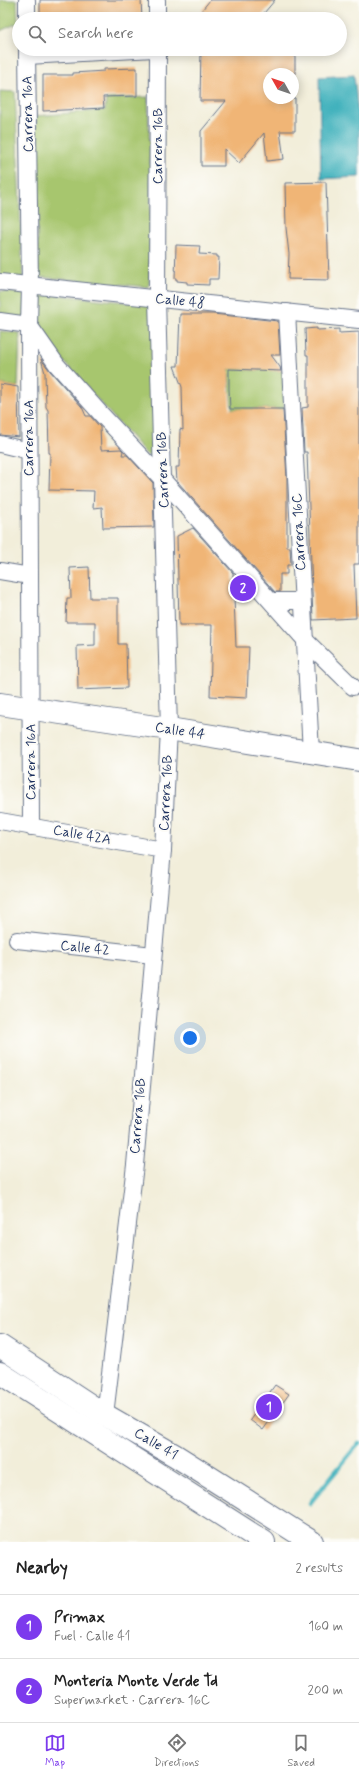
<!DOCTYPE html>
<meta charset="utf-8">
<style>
:root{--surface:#fff;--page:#f6f6f6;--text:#222;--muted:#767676;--line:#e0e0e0;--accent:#7c3aed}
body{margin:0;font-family:Mynerve,sans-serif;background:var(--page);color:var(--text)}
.compass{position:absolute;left:263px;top:68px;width:36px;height:36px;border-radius:50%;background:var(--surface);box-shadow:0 2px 10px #0003;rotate:310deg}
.you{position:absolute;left:190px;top:1038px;width:14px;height:14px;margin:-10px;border:3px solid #fff;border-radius:50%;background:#1a73e8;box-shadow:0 0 0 6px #1a73e833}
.badge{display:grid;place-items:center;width:26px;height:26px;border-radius:50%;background:var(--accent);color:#fff;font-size:13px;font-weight:700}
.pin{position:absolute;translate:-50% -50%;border:2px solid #fff;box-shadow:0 1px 4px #0006}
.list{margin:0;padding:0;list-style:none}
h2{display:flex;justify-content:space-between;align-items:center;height:52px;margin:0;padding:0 16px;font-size:17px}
h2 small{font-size:13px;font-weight:400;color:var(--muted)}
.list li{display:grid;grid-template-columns:26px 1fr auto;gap:12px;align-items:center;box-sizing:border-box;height:64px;padding:0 16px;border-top:1px solid var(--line)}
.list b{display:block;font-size:15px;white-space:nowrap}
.list p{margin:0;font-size:13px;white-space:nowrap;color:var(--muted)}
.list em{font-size:13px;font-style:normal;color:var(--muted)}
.icon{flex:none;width:22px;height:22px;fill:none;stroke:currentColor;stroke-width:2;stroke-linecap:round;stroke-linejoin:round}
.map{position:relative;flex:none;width:359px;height:1542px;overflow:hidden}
.search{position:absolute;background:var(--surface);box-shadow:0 2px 10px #0003;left:12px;right:12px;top:12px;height:44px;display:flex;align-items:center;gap:10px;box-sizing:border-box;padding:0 14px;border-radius:22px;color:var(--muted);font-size:15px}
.sheet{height:180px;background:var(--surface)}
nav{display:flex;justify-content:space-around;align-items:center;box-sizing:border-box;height:56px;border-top:1px solid var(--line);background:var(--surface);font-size:11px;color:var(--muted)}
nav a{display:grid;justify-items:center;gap:2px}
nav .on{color:var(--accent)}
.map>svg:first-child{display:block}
</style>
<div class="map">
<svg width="359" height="1542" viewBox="0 0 359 1542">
<rect width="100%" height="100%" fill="#fdfcf7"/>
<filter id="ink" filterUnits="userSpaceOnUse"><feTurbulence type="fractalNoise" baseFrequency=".025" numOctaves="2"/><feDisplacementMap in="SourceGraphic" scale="8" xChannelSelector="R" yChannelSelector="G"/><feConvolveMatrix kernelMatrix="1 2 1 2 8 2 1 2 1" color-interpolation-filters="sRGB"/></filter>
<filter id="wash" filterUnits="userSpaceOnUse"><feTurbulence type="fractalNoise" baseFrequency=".012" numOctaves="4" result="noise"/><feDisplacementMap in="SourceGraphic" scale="16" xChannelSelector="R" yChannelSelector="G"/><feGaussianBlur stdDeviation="0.9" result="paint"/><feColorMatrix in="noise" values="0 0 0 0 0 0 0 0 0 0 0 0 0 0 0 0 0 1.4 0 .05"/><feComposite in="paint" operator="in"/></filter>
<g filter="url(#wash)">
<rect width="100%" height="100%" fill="#f2eeda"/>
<g fill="#a7c66e" stroke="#617a66">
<polygon points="0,0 17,0 18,23 0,31"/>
<polygon points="0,91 15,92 23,279 0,277"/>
<polygon points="148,97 151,191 149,287 38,277 36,116 105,110 106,99"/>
<polygon points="0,291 26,294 26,319 0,315"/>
<polygon points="39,293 154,305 160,463 147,455 60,357 40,325"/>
<polygon points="0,331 20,333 18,387 0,384"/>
<polygon points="229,369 284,371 284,409 232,409"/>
</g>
<polygon fill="#42b2bd" stroke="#2e708e" points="354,75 359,123 359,177 321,179 319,77"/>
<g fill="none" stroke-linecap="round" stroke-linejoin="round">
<polyline stroke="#42b2bd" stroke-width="4.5" points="310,1503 359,1443"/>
</g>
<g id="blocks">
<g fill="#f0b576">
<polygon points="40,0 141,0 142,19 40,19"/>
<polygon points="210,0 275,0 259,19 213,19 202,10"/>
<polygon points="201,49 295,49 295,74 269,74 269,98 295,98 295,131 280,131 284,159 267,161 264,133 239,163 224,149 224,166 201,166 201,131 226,101 200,101"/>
<polygon points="137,68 137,96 103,97 104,108 43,111 43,75 73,75 73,73 104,71 104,69"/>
<polygon points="326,182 329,280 288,279 289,254 286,228 285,183"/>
<polygon points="176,245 200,246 199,254 217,255 217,257 219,257 218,279 209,279 209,285 187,284 187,282 177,281 177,279 175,279"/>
<polygon points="180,314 213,314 278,321 280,355 271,355 280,367 281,371 229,369 229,389 230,409 283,409 287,479 287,547 290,547 291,565 287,565 287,574 280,574 280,592 275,592 177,481 176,467 179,467 180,429 183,430 182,387 174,366 178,366"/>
<polygon points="317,328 317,330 339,329 339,333 359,332 359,564 354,564 356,618 313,620 307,452 304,452 302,408 308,407 308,355 306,355 305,329"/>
<polygon points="41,359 50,371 82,407 86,416 90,416 100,427 101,450 121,449 123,451 122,455 127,455 153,483 154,527 103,528 102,507 93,508 94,491 49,490 50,453 49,453 48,410 46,407 45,373"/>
<polygon points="0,384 18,387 19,437 0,435"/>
<polygon points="193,528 233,573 236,647 249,647 247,698 210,696 212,625 179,625 177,536"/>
<polygon points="89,567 90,598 118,598 118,644 126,644 127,688 78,690 77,646 95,645 95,622 66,622 67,598 71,598 70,568"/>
<polygon points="275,1385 289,1394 263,1430 250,1420"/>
</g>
</g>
</g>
<g filter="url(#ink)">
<use href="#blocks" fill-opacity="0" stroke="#667289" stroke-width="1"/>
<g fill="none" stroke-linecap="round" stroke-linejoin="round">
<defs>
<g id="street">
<polyline points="27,0 27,19"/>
<polyline points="157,0 157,19"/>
<polyline points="27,49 30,286 29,325 31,827"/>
<polyline points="27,56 154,49"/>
<polyline points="0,282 359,320"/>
<polyline points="287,312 311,752"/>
<polyline points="0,321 29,325 57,365 101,414 164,481 305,640 353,687"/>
<polyline points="0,444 29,451"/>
<polyline points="0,571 30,576"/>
<polyline points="272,601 302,601"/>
<polyline points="0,821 163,850"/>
<polyline points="17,940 153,955"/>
<polyline points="105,1415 135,1165 163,850 169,729 157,299 158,49"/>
</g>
<polyline id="secondary" points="0,704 169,729 359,760"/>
<g id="primary">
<polyline points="0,1346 105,1415 176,1456 312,1542"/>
<polyline points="0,1373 264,1542"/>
</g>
</defs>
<use href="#street" stroke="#667289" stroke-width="18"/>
<use href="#secondary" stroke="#667289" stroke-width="24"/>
<use href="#primary" stroke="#667289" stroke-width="24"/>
<use href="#street" stroke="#fff" stroke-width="16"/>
<use href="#secondary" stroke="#fff" stroke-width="22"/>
<use href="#primary" stroke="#fff" stroke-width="22"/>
</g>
</g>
<g text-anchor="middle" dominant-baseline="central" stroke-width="4" stroke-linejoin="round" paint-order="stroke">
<g font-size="14" fill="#1b2f5e" stroke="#fdfcf7">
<text transform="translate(28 114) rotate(-91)">Carrera 16A</text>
<text transform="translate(158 146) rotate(-90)">Carrera 16B</text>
<text transform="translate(180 301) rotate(6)">Calle 48</text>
<text transform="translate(29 438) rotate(-90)">Carrera 16A</text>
<text transform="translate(163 470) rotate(-92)">Carrera 16B</text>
<text transform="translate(299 532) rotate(-93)">Carrera 16C</text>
<text transform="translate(180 731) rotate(9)">Calle 44</text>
<text transform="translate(31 762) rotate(-90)">Carrera 16A</text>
<text transform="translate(166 793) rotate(-87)">Carrera 16B</text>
<text transform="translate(82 835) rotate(10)">Calle 42A</text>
<text transform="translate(85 948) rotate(6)">Calle 42</text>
<text transform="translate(138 1116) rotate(-85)">Carrera 16B</text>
<text transform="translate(156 1444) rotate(31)">Calle 41</text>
</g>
</g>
</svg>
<svg class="compass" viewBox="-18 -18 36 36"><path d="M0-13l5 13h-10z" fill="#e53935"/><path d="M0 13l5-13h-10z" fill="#767676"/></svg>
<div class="you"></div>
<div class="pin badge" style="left:269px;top:1407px">1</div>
<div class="pin badge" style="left:243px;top:588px">2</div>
<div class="search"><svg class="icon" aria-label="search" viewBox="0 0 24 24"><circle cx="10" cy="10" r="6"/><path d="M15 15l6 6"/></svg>Search here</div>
</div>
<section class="sheet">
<h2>Nearby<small>2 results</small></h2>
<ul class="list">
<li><span class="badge">1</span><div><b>Primax</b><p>Fuel · Calle 41</p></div><em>160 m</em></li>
<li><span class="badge">2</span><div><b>Monteria Monte Verde Td</b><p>Supermarket · Carrera 16C</p></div><em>200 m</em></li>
</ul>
</section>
<nav>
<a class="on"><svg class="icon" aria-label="map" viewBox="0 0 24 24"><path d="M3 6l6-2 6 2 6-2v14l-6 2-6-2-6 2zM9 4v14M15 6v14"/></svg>Map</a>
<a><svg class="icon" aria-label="directions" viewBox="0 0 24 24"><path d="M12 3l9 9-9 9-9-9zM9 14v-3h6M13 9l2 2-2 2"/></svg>Directions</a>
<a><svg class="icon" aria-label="saved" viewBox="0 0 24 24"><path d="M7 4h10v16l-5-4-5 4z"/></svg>Saved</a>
</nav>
